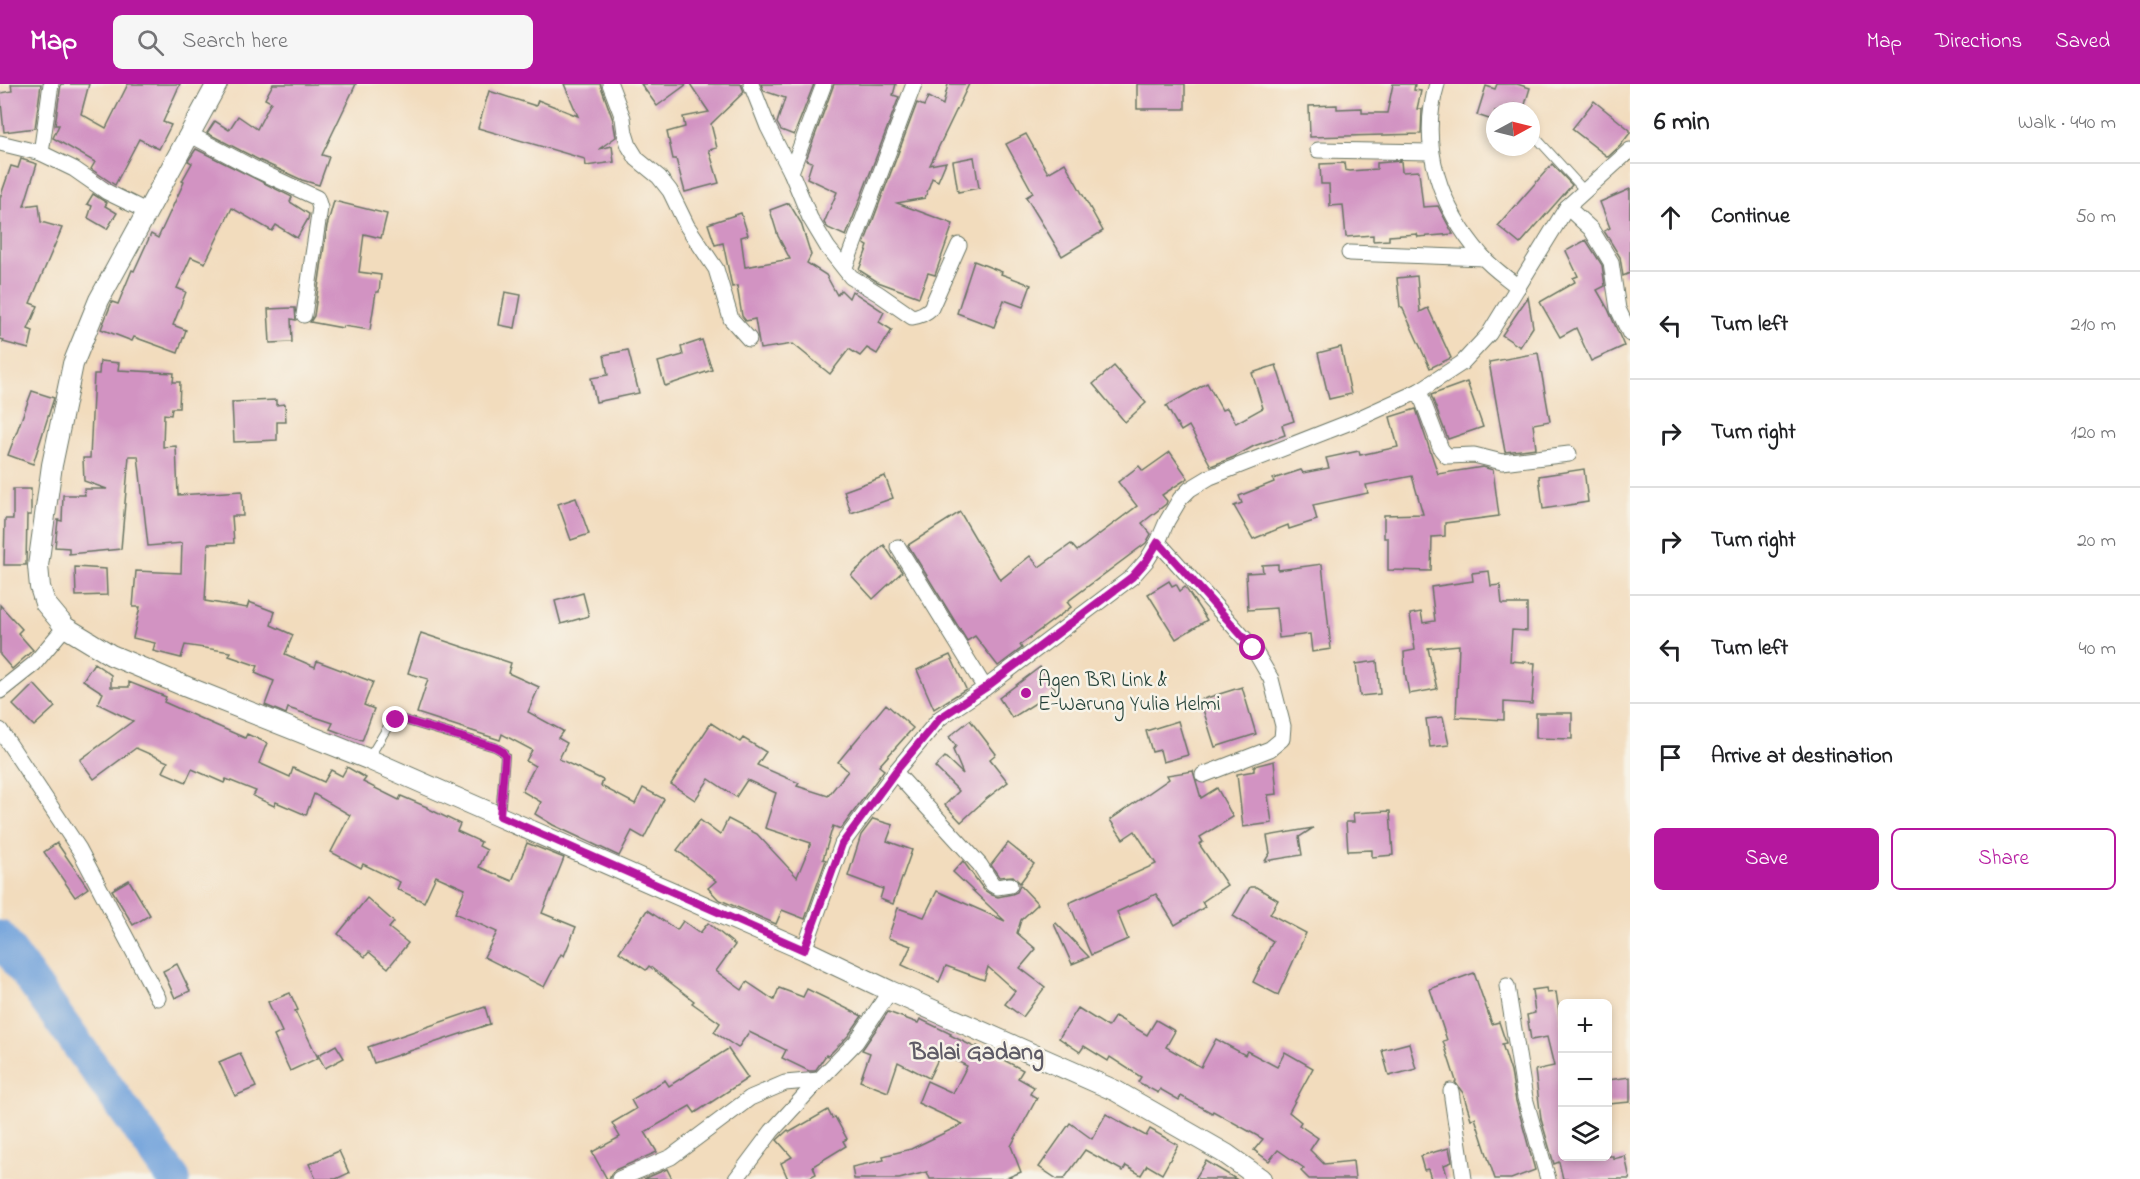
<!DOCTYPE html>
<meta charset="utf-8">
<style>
:root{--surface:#fff;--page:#f6f6f6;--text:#202124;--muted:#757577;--line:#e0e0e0;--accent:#b5179e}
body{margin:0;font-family:"Indie Flower",sans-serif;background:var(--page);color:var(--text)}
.controls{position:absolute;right:18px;bottom:18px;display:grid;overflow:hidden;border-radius:9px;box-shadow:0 3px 9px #0003}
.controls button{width:54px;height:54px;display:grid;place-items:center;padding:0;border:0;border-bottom:2px solid var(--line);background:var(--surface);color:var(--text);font:30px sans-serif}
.compass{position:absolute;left:1486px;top:18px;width:54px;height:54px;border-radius:50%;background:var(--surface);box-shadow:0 3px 9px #0003;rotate:83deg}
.stop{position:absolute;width:18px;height:18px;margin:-14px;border:4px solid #b5179e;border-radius:50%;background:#fff}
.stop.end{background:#b5179e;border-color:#fff;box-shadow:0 2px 6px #0008}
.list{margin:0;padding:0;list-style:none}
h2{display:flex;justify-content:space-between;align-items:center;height:78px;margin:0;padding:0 24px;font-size:26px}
h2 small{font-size:20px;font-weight:400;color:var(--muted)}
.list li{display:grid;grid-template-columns:39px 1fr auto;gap:18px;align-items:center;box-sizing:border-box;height:108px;padding:0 24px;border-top:2px solid var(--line)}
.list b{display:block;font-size:22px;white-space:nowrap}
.list em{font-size:20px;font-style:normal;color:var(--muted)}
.actions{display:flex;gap:12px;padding:18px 24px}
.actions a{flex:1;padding:14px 0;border:2px solid var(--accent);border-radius:9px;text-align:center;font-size:21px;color:var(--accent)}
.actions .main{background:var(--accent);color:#fff}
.icon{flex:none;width:33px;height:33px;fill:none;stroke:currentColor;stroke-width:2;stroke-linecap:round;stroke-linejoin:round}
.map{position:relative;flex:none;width:1630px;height:1095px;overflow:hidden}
header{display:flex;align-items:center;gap:36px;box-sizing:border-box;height:84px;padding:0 30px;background:var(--accent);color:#fff}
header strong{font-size:28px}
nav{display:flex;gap:33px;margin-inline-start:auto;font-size:21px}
.search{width:420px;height:54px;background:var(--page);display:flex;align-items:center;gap:15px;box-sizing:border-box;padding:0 21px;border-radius:9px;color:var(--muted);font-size:22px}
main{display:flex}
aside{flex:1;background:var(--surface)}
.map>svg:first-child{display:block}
</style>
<header>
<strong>Map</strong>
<div class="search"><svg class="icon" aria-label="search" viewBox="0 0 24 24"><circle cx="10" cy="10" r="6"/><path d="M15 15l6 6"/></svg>Search here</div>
<nav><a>Map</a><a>Directions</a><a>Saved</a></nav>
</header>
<main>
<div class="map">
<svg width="1630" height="1095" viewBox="0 0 1630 1095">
<rect width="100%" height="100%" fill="#f7f3e8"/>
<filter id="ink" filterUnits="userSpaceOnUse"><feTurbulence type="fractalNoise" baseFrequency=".0167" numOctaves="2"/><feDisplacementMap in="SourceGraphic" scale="12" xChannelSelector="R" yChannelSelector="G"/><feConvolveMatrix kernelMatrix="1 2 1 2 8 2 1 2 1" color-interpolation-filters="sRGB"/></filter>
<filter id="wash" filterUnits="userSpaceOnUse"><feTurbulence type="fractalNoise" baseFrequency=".008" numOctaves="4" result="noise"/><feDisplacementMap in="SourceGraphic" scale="24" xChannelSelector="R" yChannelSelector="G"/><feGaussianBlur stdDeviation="1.35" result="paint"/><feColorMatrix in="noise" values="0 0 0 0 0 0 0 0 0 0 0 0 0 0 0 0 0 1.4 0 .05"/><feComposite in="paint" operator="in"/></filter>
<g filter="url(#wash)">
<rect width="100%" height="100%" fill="#f2dcbd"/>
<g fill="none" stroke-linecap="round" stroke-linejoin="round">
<polyline stroke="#71a2db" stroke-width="33" points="0,853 174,1095"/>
</g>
<g id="blocks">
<g fill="#d293c2">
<polygon points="11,0 41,0 35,44 4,48 0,9 12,7"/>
<polygon points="61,0 89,0 81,30 106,44 128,0 180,0 163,38 171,41 159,65 139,55 115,101 91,85 95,78 53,54 59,41 55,41"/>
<polygon points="273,0 356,0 322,71 329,73 319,101 302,96 261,77 207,49 215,37 229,46 238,32 257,45 271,18 265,15"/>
<polygon points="564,0 600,0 613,36 616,53 599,65 612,62 614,78 586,82 585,75 478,44 489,7 536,22 538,16 578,32"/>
<polygon points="641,0 687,0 657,22"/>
<polygon points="690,0 741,0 744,8 711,40 717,64 709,66 719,99 685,108 676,75 673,75 667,48 685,43 683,33 709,28"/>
<polygon points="761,0 814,0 794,51 781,46 777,39 785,14 764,7"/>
<polygon points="834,0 896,0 893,11 899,13 846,152 828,144 824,139 837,108 807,94 812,78 806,76"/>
<polygon points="948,0 969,0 930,81 946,78 938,97 932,94 925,114 897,119 953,140 935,191 928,189 919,213 878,198 859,186 868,162 864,160 917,19 924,22 928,13 943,21"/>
<rect x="1137" y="0" width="48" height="25"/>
<polygon points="1393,0 1415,0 1414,6 1421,7 1417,25 1422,25 1421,50 1310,53 1309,22 1337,21 1337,25 1362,24 1362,29 1387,29"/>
<polygon points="1497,0 1517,0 1530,4 1524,24 1514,20 1511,27 1495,27 1495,37 1477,31 1486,2 1495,5"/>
<polygon points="1594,17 1630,46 1630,49 1620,62 1608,73 1572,45"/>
<polygon points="1026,50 1048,89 1065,79 1103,147 1062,172 1026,113 1033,109 1006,60"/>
<polygon points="196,65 292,113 290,118 309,130 308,135 297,154 276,141 272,147 232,124 205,179 191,173 177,204 186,208 173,241 186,246 178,269 134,253 132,257 101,245 112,218 118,220 132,186 134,187 151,150 158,154 184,98 182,97 192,79 188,77"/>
<polygon points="974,73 979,104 958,108 953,77"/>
<polygon points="21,75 37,80 24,122 39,120 41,138 62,144 30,219 38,222 28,245 33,247 29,265 3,258 4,256 0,255 0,114 11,82 18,84"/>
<polygon points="1401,77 1402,88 1419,87 1423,123 1438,122 1453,150 1418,153 1417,150 1389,152 1389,156 1373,157 1373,151 1346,153 1343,121 1330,122 1329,100 1321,100 1320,80 1344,79 1345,86 1350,87 1377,85 1377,79"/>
<polygon points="1552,80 1572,101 1520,160 1498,142"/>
<polygon points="1630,105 1630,189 1623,192 1620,173 1604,147 1610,144 1600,118"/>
<polygon points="93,110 107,119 105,122 117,129 107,145 88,134 92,122 87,120"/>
<polygon points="334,117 387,130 381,154 364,150 359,188 381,191 379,208 376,208 370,246 343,242 343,244 310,238 314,232 327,142"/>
<polygon points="789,119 801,139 811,171 807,179 826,191 837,211 841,206 849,214 852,207 884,228 879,238 892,246 877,270 867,264 860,272 849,265 830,290 793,260 760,265 755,235 746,237 742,232 737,202 732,203 723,159 715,161 708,140 741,129 748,151 741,153 745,183 790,175 778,152 770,126"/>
<polygon points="1586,156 1602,181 1605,202 1597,206 1608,225 1624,262 1591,277 1576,244 1560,253 1540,218 1575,198 1573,194 1578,192 1566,167"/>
<polygon points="974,177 1002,188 1001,190 1031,201 1023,223 1004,216 994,243 957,229"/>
<polygon points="1417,192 1420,228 1428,224 1451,274 1430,284 1402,223 1400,223 1397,194"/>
<polygon points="505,208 521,211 515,244 499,241"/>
<polygon points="1528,213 1533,243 1520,263 1502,251"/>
<polygon points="291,224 295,224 296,236 291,235 292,258 270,259 268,225"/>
<polygon points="702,256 712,286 665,302 658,278 683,271 681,263"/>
<polygon points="1341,263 1351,310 1329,315 1318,269"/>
<polygon points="628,266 639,309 596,318 591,294 608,291 604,271"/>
<polygon points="1538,269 1550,337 1533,340 1536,364 1505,368 1489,278"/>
<polygon points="100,277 119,279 118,286 174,289 173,298 180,298 179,324 172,324 171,331 164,330 163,363 176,362 178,411 242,407 243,432 232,432 234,459 208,460 205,517 247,524 249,518 275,528 271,541 293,551 285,570 315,583 317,577 373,598 364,621 374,625 362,657 330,645 333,639 288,624 286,630 265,621 274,597 255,589 258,582 229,572 231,568 185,561 181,574 153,567 155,559 133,554 140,523 133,523 136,487 181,489 182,459 148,462 138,372 129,372 121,465 69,470 69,464 55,463 58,436 62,437 63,411 85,411 84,405 107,405 84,397 83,374 90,374 94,290 99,290"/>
<polygon points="1276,281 1294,337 1282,341 1285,351 1254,362 1234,373 1211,382 1189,342 1181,347 1166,322 1207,299 1222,326 1227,324 1236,339 1263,324 1252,289"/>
<polygon points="1114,282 1146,319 1125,338 1093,300"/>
<polygon points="1467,298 1483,343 1448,355 1431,311"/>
<polygon points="32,307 54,314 33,380 8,371"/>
<polygon points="276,316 276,321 285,320 286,338 277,338 277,356 234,358 232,318"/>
<polygon points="1416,325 1438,390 1483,383 1493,386 1499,432 1445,439 1445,452 1432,453 1431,487 1388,486 1388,454 1384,454 1384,431 1423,430 1412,392 1366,401 1368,409 1313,421 1317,436 1289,445 1288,441 1253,455 1234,422 1242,419 1239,412 1274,398 1273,395 1301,386 1303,389 1329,384 1326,374 1359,367 1360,371 1398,363 1390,333"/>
<polygon points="1170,368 1188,394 1162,411 1167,417 1166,420 1142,439 1151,450 1146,459 1067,518 1071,523 1020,561 1022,564 998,582 975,552 967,557 908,461 960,428 1000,496 1030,472 1039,483 1071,460 1077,467 1137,422 1118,398 1139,382 1143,387"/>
<polygon points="1584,385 1588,418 1543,425 1539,392"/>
<polygon points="885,392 893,414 851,429 844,407"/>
<polygon points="13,405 31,405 31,431 27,431 26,481 4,481 5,435 13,435"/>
<polygon points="576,414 589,450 571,456 558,420"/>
<polygon points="884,461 902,488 873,515 851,491"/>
<polygon points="1278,480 1278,486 1322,480 1331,565 1312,568 1310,550 1279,554 1276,524 1248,526 1246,489 1263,488 1262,481"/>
<polygon points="75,483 106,485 107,511 76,512"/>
<polygon points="1489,487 1491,502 1500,501 1502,520 1527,520 1527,547 1512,546 1510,577 1535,579 1532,620 1504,618 1504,636 1456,633 1459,561 1428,564 1437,605 1409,610 1405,589 1404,568 1415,566 1410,530 1421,528 1423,539 1435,537 1431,503 1473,497 1472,489"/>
<polygon points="1169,497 1172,502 1176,500 1180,507 1185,503 1207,536 1176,555 1148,510"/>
<polygon points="583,509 589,532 561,540 555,517"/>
<polygon points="0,521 22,545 18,549 33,566 12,585 0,571"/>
<polygon points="421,549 511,579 508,589 539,603 528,628 563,647 558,654 567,659 559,675 603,696 601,702 635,720 643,704 664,715 644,754 632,747 619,772 553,741 535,730 541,718 522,707 535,682 526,677 532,666 502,650 500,656 417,629 428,595 408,589"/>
<polygon points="950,571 966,605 934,625 917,586"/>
<polygon points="1377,577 1380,610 1360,612 1356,580"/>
<polygon points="94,579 111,591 111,603 129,603 129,598 166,613 164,618 206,637 245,654 247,650 267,659 259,679 290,693 293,684 324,698 331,686 342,692 347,683 366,694 363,698 399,716 401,712 427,723 427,724 460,740 457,747 481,758 479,762 487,766 479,783 512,797 527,759 564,774 542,829 576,843 564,872 561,870 544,903 484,873 497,848 455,829 465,805 436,792 424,818 397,805 400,798 363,780 361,784 331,768 350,731 314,710 306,731 276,718 274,722 253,712 256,707 226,695 224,699 192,685 186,698 163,688 168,678 136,664 94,695 80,676 133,637 98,620 103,609 83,596"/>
<polygon points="1040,583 1056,606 1012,634 999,614"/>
<polygon points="34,600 55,623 34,642 13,621"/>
<polygon points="1242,603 1256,650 1215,663 1200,616"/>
<polygon points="886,620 913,644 879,682 884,686 841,745 833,742 823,775 826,776 805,835 782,826 776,840 718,815 708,804 716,797 677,766 700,736 720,751 728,735 757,750 797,793 811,759 765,744 776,709 747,696 736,713 709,695 695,716 671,700 711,639 740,658 743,654 766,668 757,681 799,699 797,702 828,712 848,687 838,678"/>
<polygon points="1536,629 1572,629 1572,655 1536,654"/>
<polygon points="1443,633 1449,661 1430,663 1426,635"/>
<polygon points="970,636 996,670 990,675 1008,698 986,715 961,738 945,721 959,707 935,683 945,673 963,690 953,666 956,662 949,653"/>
<polygon points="1178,637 1188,671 1163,678 1160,666 1152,668 1146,647"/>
<polygon points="1274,677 1277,710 1268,711 1272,739 1243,743 1237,690 1254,687 1254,682"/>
<polygon points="1193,687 1201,714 1217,704 1233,733 1200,753 1203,758 1199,760 1227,801 1202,818 1205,823 1175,841 1156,810 1117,828 1128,855 1091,871 1069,819 1156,780 1135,747 1123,755 1110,736 1169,695 1167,691"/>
<polygon points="1390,727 1393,771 1372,773 1372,766 1348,767 1346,738 1354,738 1353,729"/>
<polygon points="873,735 893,741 887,757 912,766 893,820 880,815 883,805 848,792 861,751"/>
<polygon points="1313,744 1299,753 1302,771 1265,777 1270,769 1267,752"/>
<polygon points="57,759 88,804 75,813 44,768"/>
<polygon points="1008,759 1034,780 1020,799 1013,792 999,793 991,781"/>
<polygon points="963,777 984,806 992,811 998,813 1012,810 1017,808 1020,801 1038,820 1021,836 1017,849 1036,865 1020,884 1045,903 1023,933 1005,920 1015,907 988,883 984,896 946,882 939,898 902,881 911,862 888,854 898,824 924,833 937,807 1005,837 953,788"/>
<polygon points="129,796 150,831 133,841 112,806"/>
<polygon points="1250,803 1256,803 1278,816 1270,830 1306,849 1278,911 1253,898 1273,857 1233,832"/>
<polygon points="367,814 394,838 389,844 408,859 388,884 369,868 365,873 338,850"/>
<polygon points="647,826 677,846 683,837 700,849 708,839 735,861 716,887 742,906 747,898 774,916 779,904 803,913 807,905 862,932 848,952 828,972 826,971 815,987 809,987 782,974 786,966 749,948 738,964 714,948 720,939 692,919 694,917 649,882 646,886 619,868"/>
<polygon points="1056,839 1089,873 1072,880 1054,840"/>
<polygon points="177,880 190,907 175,914 163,887"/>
<polygon points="1474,889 1492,940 1499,938 1506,959 1502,960 1511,988 1516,1017 1535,1086 1511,1095 1495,1095 1475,1034 1471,1035 1463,1009 1455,998 1456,997 1443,957 1447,956 1430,905"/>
<polygon points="1546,904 1547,909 1556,908 1563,953 1563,1072 1613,1072 1613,1075 1625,1072 1630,1095 1563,1095 1559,1078 1554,1080 1541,1035 1535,986 1554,982 1547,953 1531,956 1527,931 1535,929 1532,906"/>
<polygon points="290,909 298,926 295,927 318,974 290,987 274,952 282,948 268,918"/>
<polygon points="485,923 490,940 374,979 368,963"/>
<polygon points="1078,924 1108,943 1115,932 1147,951 1156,936 1175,947 1166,963 1201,983 1216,955 1245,971 1247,967 1277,983 1285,968 1313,984 1289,1028 1301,1038 1299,1041 1318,1054 1310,1066 1324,1080 1353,1077 1355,1095 1309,1095 1301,1087 1304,1084 1278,1066 1269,1077 1254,1066 1263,1055 1213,1027 1212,1029 1181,1012 1179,1016 1160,1005 1158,1009 1138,998 1141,993 1110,973 1108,977 1084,962 1080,968 1059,954"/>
<polygon points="888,928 918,939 920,935 951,950 950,951 976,964 977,962 1023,986 1018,994 1034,1003 1030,1010 1037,1014 1011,1062 1021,1088 1004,1095 930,1095 927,1088 899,1095 854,1095 852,1083 884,1076 883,1072 911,1065 963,1040 918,1019 927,997 953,1009 967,982 941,969 929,994 898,978 888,1008 860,997 870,969 862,966"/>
<polygon points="1409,959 1416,985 1389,992 1382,966"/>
<polygon points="336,961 344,974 325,984 318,971"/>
<polygon points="728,965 748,994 695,1029 690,1022 645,1048 657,1068 615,1086 611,1090 609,1095 607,1095 592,1068 620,1053 612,1039 636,1025 631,1016 665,996 669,1002"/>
<polygon points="240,969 256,1003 235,1012 219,978"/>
<polygon points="1630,993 1630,1018 1608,1020 1608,996"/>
<polygon points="828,1026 832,1034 835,1033 847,1055 843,1057 846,1062 813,1082 816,1090 806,1095 788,1095 781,1079 792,1073 777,1056 788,1046 790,1048"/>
<polygon points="1106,1030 1146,1052 1150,1045 1178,1061 1162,1090 1147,1081 1141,1091 1126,1082 1123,1087 1085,1066 1064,1095 1057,1095 1039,1083 1070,1039 1092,1055"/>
<polygon points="1449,1064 1452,1078 1444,1081 1448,1095 1431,1095 1428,1085 1424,1086 1420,1072"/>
<polygon points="339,1067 349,1089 336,1095 316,1095 309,1080"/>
<polygon points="1206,1077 1236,1095 1195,1095"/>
<polygon points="667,1085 672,1095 644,1095"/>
</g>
</g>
</g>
<g filter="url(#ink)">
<use href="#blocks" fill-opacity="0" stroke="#697564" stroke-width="1.5"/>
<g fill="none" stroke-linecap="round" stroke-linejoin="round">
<defs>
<g id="service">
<polyline points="1531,48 1584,106"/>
<polyline points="369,674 390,639 396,636 404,636 495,663 502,667 505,672 500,732"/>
</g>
<g id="minor">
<polyline points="610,0 623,34 625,49 629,62 637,75 659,93 670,107 687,142 716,185 731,235 749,255"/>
<path d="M751,0l17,43 23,45 19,46 18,30 23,29 28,17 33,23c8,-1 13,-3 19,-9l28,-63"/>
<path d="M1437,0c-19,62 4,125 45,172 10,12 24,21 36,31"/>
<polyline points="189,50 257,86 317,114 320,124 304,231"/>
<polyline points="0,59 41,69 74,85 107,108 146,127"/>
<polyline points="1318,66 1431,68"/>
<polyline points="41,69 51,0"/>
<polyline points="791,88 824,0"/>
<polyline points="1567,123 1591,145 1611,178 1618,225 1630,250"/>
<polyline points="1349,169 1484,174"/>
<polyline points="845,183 914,0"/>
<polyline points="1419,307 1441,365 1447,372 1474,371 1502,378 1569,370"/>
<polyline points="1158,458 1253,564 1271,595 1283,642 1282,655 1270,665 1203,691"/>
<polyline points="898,463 985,604"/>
<polyline points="0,607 34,580 65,543"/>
<polyline points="0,646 79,765 158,914"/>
<polyline points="895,688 980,781 992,800 997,803 1010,801"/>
<polyline points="804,866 842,760 895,688 940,634 985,604 1132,493 1147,476 1158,458 1167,437 1180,415 1190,405 1210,393 1353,337 1419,307 1462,279 1489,250 1567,123 1630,66"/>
<polyline points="1507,902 1525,1014 1548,1095"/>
<polyline points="1451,1007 1464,1095"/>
<polyline points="619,1095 671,1073 750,1014 785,999 819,996"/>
<polyline points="736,1095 772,1047 819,996 856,958 890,907"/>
</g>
<polyline id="tertiary" points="217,0 99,216 73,280 52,381 38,482 40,503 45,519 65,543 111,571 187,603 368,675 500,733 804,866 890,907 1116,1007 1226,1070 1261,1095"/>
</defs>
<use href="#service" stroke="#697564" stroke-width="10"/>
<use href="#minor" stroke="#697564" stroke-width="17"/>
<use href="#tertiary" stroke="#697564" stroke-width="22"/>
<use href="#service" stroke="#fff" stroke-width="8"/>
<use href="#minor" stroke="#fff" stroke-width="15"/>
<use href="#tertiary" stroke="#fff" stroke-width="20"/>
</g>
</g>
<g fill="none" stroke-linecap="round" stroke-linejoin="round" filter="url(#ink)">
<polyline stroke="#b5179e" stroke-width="8" points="396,636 404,636 495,663 502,667 505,672 500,732 804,866 842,760 895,688 940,634 985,604 1132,493 1147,476 1158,458 1253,564"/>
</g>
<circle fill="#b5179e" stroke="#f7f3e8" stroke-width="2" cx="1026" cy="609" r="6"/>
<g text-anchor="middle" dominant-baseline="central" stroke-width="5" stroke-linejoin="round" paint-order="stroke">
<g font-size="21" fill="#1f3d34" stroke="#f7f3e8" text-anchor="start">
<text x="1038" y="597">Agen BRI Link &amp;<tspan x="1038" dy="24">E-Warung Yulia Helmi</tspan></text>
</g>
<g font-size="24" font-weight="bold" fill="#5e5b66" stroke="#f7f3e8">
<text x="977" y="969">Balai Gadang</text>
</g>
</g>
</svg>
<div class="controls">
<button>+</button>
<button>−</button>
<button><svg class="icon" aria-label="layers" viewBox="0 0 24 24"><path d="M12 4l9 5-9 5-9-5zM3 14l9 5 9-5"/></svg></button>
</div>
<svg class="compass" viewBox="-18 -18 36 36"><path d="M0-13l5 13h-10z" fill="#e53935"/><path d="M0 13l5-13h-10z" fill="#757577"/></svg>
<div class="stop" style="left:1253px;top:564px"></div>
<div class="stop end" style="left:396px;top:636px"></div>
</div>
<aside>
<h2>6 min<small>Walk · 440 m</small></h2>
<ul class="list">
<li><svg class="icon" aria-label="ahead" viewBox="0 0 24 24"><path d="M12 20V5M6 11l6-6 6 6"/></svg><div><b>Continue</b></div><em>50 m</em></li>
<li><svg class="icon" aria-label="left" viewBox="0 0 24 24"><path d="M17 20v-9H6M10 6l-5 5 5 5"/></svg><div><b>Turn left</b></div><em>210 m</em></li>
<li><svg class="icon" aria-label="right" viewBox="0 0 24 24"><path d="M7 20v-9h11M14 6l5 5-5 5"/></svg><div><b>Turn right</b></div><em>120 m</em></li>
<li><svg class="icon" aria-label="right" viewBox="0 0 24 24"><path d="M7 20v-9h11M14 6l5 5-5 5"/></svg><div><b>Turn right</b></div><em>20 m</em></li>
<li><svg class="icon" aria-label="left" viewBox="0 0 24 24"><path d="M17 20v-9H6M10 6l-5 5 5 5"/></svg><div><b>Turn left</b></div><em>40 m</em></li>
<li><svg class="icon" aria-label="arrive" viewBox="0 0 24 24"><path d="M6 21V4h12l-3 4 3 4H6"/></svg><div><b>Arrive at destination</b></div></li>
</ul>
<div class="actions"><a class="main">Save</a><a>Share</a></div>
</aside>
</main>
